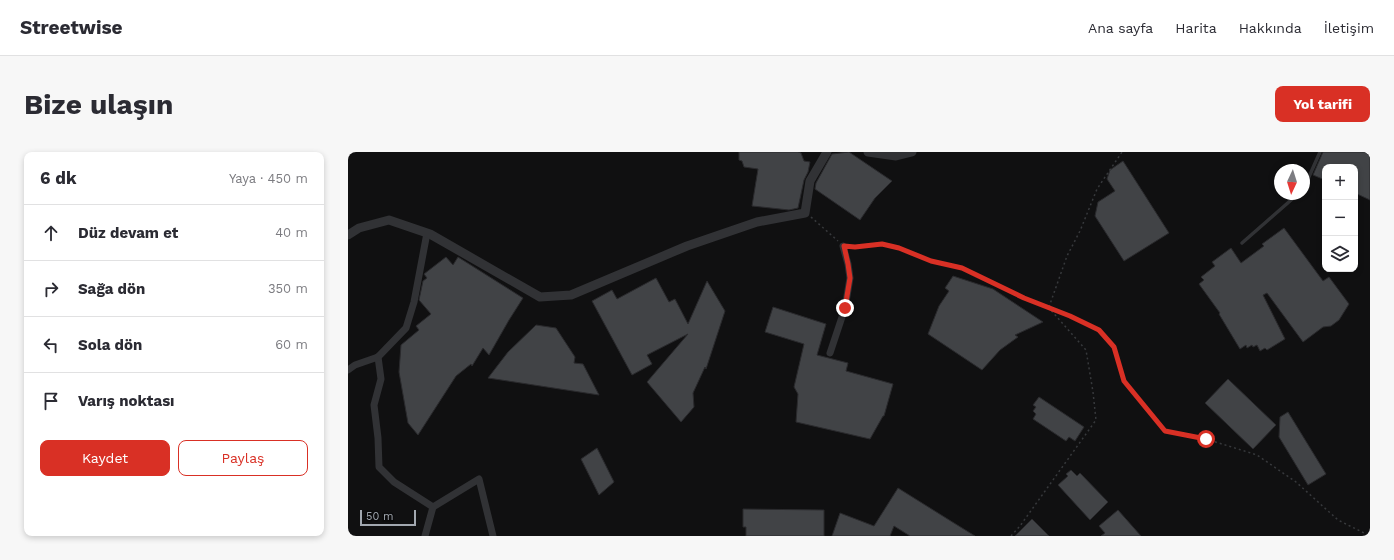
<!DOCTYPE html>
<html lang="tr">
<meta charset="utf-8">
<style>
:root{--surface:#fff;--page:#f7f7f7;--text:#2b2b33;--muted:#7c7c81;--line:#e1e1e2;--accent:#d93025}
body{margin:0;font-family:"Work Sans",sans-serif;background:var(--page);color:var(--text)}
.controls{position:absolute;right:12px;top:12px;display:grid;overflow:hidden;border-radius:8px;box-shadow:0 2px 6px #0003}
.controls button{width:36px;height:36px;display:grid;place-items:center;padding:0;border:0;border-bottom:1px solid var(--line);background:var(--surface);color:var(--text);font:20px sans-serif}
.compass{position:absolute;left:926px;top:12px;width:36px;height:36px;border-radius:50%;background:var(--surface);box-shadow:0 2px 6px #0003;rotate:184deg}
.scale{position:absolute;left:12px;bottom:10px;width:56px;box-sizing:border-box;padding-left:4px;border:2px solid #a2a8b0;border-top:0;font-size:11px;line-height:14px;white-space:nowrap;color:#a2a8b0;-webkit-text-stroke:3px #0b0b0c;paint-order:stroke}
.stop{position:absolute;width:12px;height:12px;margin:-9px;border:3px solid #d93025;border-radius:50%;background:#fff}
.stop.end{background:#d93025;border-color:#fff;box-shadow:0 1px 4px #0008}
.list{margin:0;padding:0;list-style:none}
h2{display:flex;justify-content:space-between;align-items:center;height:52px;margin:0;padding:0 16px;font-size:17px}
h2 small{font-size:13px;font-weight:400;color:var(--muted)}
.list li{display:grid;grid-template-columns:26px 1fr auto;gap:12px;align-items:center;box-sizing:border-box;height:56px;padding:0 16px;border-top:1px solid var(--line)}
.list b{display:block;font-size:15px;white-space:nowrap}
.list em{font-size:13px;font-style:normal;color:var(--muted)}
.actions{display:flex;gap:8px;padding:12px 16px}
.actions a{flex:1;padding:9px 0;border:1px solid var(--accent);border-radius:8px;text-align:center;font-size:14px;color:var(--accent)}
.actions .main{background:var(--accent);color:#fff}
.icon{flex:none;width:22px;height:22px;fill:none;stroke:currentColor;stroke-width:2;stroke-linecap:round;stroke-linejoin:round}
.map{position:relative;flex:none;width:1022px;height:384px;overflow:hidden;border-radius:8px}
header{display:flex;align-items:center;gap:24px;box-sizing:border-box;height:56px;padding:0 20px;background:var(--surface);border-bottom:1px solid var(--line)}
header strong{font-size:19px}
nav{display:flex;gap:22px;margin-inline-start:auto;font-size:14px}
.intro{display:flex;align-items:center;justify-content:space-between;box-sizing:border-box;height:96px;padding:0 24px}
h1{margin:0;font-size:28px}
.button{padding:10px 18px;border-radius:8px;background:var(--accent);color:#fff;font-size:14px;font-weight:700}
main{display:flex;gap:24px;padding:0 24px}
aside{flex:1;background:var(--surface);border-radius:8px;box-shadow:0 2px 6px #0003}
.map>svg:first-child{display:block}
</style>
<header>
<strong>Streetwise</strong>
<nav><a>Ana sayfa</a><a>Harita</a><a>Hakkında</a><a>İletişim</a></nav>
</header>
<div class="intro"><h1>Bize ulaşın</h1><a class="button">Yol tarifi</a></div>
<main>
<aside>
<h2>6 dk<small>Yaya · 450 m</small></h2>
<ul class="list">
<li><svg class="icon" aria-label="ahead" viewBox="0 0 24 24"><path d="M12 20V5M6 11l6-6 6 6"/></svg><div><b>Düz devam et</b></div><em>40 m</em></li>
<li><svg class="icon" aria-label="right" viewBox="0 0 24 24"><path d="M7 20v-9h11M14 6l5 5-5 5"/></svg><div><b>Sağa dön</b></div><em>350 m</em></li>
<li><svg class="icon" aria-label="left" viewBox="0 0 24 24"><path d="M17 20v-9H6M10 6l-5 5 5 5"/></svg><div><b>Sola dön</b></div><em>60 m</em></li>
<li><svg class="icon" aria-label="arrive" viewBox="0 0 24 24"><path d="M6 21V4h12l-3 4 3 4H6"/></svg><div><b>Varış noktası</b></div></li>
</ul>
<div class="actions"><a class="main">Kaydet</a><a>Paylaş</a></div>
</aside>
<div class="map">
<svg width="1022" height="384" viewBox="0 0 1022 384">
<rect width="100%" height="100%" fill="#101011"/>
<g fill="#414346" stroke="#2a2a2d">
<polygon points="391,0 450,0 453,1 456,9 462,10 460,20 456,28 450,56 441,58 404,54 410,17 396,15 394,9 391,8"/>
<polygon points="501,0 544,29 527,46 512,68 467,37 468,31 484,2"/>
<polygon points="975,0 1022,0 1022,48 1007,41 1007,15 977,15 977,28 965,23"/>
<polygon points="775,9 821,81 776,109 747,64 750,50 767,39 759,27 762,18"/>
<polygon points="936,76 975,129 981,125 1001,152 991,168 983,174 975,175 955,190 919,141 915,143 937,187 919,198 917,196 912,199 909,193 905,195 904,193 899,196 898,193 892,197 871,162 872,161 851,132 856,128 853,125 867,114 864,110 883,96 893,111 916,94 914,92"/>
<polygon points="98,105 105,113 110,105 175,146 161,168 141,203 135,196 124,214 123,212 108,224 70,283 60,271 51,220 53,193 71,178 68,174 83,162 71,148 75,129 79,126 76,122"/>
<polygon points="605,124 645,137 695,170 667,183 670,185 652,198 634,218 580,182 591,154 601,139 597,136"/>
<polygon points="308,126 321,150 327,147 340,172 359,129 377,159 358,217 357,215 345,241 346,255 333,270 299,230 340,182 299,203 304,212 284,223 244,149 264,138 269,147"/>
<polygon points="425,155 478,172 469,203 500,211 498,219 545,232 536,264 535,264 522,287 448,270 450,242 446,235 456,192 417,180"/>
<polygon points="188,173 208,176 227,205 226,211 235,212 251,243 140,226 160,200"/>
<polygon points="880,227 928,273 905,297 857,251"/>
<polygon points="691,245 736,275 727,289 721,285 718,289 685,267 688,262 685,259 688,255 685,253"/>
<polygon points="940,260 978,322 960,333 931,285 932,265"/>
<polygon points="249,296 266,330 251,343 233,307"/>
<polygon points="723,318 729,324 732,321 760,350 742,368 710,333 720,324 718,322"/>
<polygon points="550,336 606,371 627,384 562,384 546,374 542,384 484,384 492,361 526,374"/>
<polygon points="395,357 476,358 476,384 398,384 398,375 395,375"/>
<polygon points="770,358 793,384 753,384 757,381 751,374"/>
<polygon points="684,367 701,384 667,384"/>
</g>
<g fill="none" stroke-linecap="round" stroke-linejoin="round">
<g stroke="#37393c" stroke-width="1.5" stroke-dasharray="2 3" stroke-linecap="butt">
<polyline points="463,65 490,89"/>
<polyline points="502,95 534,92 551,96 583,109 614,116 676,146 722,164 751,178 765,195 776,229 817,279 858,287 909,303 948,330 990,368 1022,384"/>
<polyline points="701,155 719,104 732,79 749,37 774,0"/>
<polyline points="663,384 672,374 748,268 745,240 738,198 702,157"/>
</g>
<g stroke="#313235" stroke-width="3.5">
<polyline points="956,36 972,0"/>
<polyline points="894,91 950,42"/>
</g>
<g stroke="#313235" stroke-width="7">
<polyline points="482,201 497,156 502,126 500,112 495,94"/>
<polyline points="30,205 33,227 26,253 30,286 31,315 46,330 85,355"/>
<polyline points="0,218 7,213 30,205 58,176 66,150 79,81"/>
<polyline points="77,384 85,355 131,327 145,384"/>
</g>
<g stroke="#313235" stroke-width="9">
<polyline points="520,0 548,4 564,0"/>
<polyline points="0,83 11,76 41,68 82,82 192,145 223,143 339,94 409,70 457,61 462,29 479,0"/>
</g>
</g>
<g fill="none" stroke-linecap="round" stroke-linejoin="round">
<polyline stroke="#d93025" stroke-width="5" points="497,156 502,126 500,112 496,94 507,95 534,92 551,96 583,109 614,116 676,146 722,164 751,178 766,195 776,229 817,279 858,287"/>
</g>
</svg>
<div class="controls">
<button>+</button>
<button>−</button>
<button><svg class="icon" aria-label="layers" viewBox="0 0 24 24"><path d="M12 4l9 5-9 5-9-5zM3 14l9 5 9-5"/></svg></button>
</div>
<svg class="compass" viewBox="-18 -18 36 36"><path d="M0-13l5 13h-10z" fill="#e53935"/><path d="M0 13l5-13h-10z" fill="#7c7c81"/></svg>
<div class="scale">50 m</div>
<div class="stop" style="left:858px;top:287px"></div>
<div class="stop end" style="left:497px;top:156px"></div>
</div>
</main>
